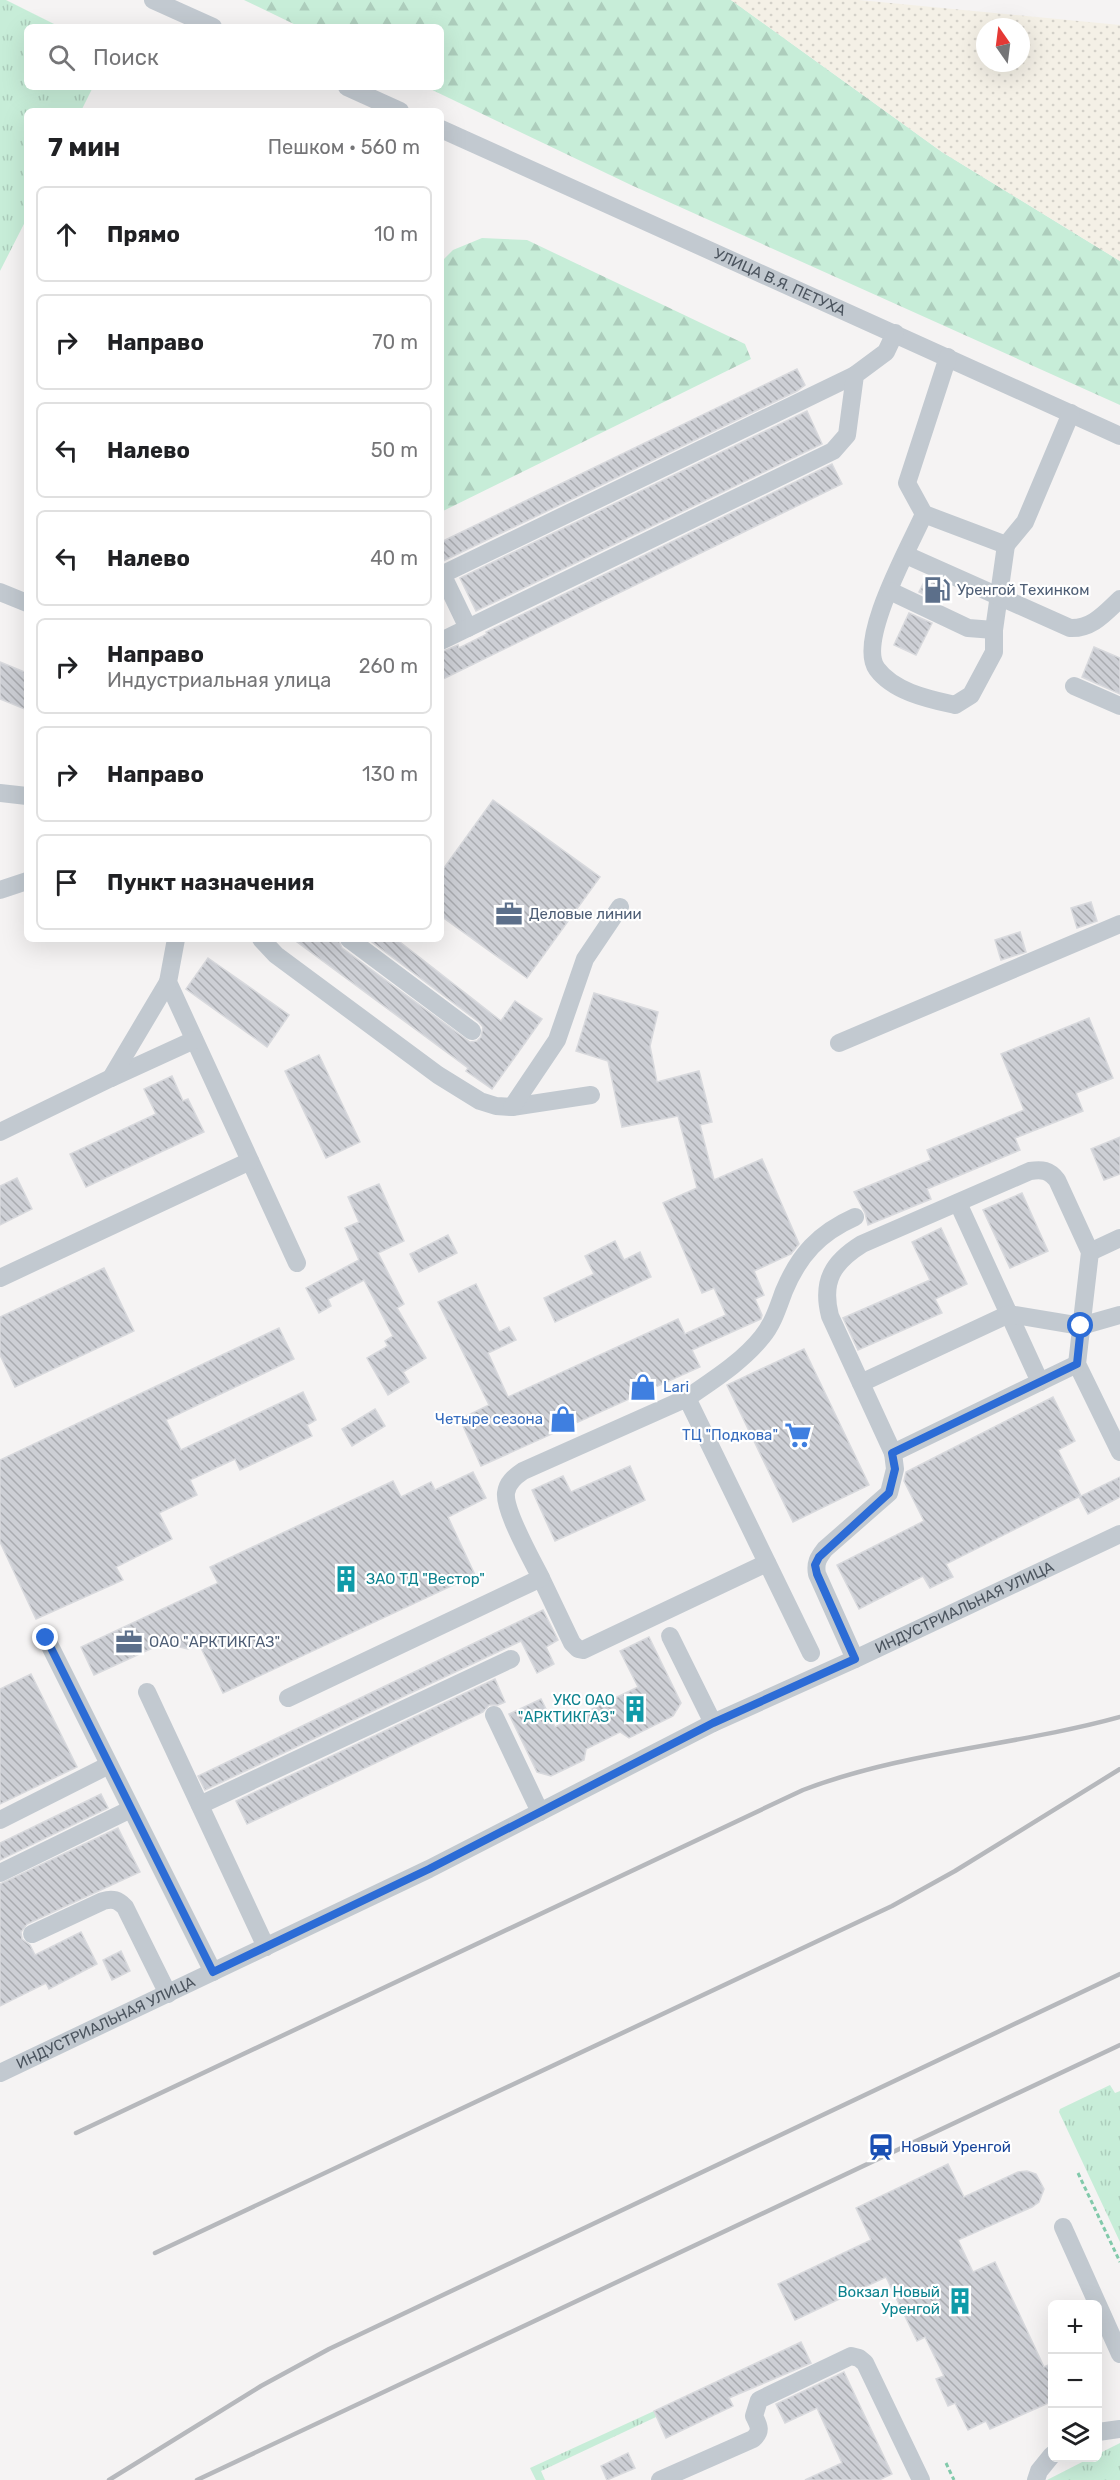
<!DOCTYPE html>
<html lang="ru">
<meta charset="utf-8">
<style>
:root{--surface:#fff;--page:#f6f6f6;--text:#202124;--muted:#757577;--line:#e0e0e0}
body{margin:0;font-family:Rubik,sans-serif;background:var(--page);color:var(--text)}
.controls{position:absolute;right:18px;bottom:18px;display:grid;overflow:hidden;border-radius:9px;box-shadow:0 6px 24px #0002}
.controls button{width:54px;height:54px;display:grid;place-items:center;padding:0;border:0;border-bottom:2px solid var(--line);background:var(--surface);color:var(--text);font:30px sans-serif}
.compass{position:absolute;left:976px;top:18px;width:54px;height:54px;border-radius:50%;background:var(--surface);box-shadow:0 6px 24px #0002;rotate:346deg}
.stop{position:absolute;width:18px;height:18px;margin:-14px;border:4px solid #2c6cd6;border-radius:50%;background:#fff}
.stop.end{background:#2c6cd6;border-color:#fff;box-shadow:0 2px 6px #0008}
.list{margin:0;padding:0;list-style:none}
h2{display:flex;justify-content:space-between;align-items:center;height:78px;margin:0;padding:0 24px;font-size:26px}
h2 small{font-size:20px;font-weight:400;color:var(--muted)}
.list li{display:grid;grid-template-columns:39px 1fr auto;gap:18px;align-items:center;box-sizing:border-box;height:96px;margin:0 12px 12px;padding:0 12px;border:2px solid var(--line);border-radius:9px}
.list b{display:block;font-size:22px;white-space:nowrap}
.list p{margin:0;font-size:20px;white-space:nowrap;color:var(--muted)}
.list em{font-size:20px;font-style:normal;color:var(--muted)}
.icon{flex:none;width:33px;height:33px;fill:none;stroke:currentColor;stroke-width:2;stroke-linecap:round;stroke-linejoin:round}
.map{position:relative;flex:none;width:1120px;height:2480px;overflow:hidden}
.search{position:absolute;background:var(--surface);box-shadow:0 6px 24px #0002;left:24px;top:24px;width:420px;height:66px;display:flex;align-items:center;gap:15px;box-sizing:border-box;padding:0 21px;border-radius:9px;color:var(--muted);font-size:22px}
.panel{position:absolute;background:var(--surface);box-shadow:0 6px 24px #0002;left:24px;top:108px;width:420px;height:834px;border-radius:9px}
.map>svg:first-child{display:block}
</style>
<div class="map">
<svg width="1120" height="2480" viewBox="0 0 1120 2480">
<defs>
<pattern id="grass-tufts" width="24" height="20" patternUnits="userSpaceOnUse" patternTransform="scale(1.5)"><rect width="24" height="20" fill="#c7edd8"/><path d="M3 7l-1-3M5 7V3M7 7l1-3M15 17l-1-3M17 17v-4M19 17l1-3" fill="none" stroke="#adcdbc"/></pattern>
<pattern id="forest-firs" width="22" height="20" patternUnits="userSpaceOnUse" patternTransform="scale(1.5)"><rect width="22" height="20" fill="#c7edd8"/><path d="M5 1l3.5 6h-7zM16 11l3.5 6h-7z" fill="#adcdbc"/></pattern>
<pattern id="sand-dots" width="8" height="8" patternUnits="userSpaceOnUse" patternTransform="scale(1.5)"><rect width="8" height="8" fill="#f4f0e6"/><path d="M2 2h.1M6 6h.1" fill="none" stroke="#d3d0c8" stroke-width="1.8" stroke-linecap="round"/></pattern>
<pattern id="building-back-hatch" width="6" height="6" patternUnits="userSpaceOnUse" patternTransform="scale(1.5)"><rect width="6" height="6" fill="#cdcfd5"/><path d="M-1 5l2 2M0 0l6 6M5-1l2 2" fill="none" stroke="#a9abb0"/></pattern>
</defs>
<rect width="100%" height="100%" fill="#f5f3f3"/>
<g fill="url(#grass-tufts)">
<polygon points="0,0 6,0 60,27 27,27 27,87 93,87 81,111 27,111 27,218 0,271"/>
<polygon points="1110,2085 1115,2093 1120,2091 1120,2242 1059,2112 1060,2109"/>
<polygon points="654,2411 656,2417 541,2471 545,2480 536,2480 530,2468"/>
<polygon points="1120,2443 1120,2480 1047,2480 1090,2458 1098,2458 1098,2454"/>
</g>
<g fill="url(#forest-firs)">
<polygon points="244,0 731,0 942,152 1120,261 1120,405 631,185 426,87 441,87 441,27 300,27"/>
<polygon points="482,238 527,240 745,344 751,359 441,512 441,262 453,250"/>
</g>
<path fill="url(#sand-dots)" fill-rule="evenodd" d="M731,0h128l261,25v236l-178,-109zM985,27h36v36h-36z"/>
<g fill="url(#building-back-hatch)" stroke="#d8d9dd" stroke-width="1.5">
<polygon points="797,369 805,385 797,391 441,562 441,542"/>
<polygon points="807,411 822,444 476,611 460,578"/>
<polygon points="832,464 842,484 441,680 441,652 458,645 459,648 487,634 486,632"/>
<polygon points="927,576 949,586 941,603 919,592"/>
<polygon points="909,613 932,623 916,655 894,645"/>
<polygon points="1094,647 1120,658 1120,694 1082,677"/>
<polygon points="0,662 27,673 27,710 0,699"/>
<polygon points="493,800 600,877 527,978 441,916 441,872"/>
<polygon points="1091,902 1097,921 1077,928 1071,908"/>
<polygon points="1020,932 1026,952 1001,960 995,940"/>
<polygon points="293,939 338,939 342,948 470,1042 477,1041 481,1037 483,1027 479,1022 368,939 396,939 501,1021 515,1001 542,1019 492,1089 466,1071 468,1068"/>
<polygon points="208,958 289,1015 267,1047 186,989"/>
<polygon points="594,993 658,1012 650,1046 657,1082 699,1071 712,1122 700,1125 714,1180 762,1159 799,1244 791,1254 754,1271 764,1295 755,1299 762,1315 761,1319 692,1350 700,1367 481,1466 460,1419 489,1405 438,1302 476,1284 499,1332 509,1327 516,1340 488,1353 508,1397 678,1319 685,1334 726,1315 714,1288 702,1293 663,1203 697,1188 678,1116 622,1127 608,1061 576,1051"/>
<polygon points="1089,1018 1113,1078 1076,1093 1083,1111 1015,1138 1020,1150 927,1189 931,1199 868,1225 865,1213 854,1192 931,1160 927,1150 1024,1110 1001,1054"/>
<polygon points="319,1055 360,1142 326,1158 285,1071"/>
<polygon points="172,1076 183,1101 188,1099 204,1132 86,1187 70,1154 156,1114 144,1089"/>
<polygon points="1120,1137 1120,1174 1104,1180 1091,1149"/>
<polygon points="17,1178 32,1209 0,1225 0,1186"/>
<polygon points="379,1184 404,1241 378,1253 404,1304 397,1308 426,1358 403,1372 409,1382 388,1395 367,1358 388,1346 385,1341 393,1336 364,1280 328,1299 331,1306 319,1313 306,1288 359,1260 345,1228 359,1222 348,1197"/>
<polygon points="1022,1193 1048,1251 1010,1268 983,1210"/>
<polygon points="941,1228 967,1284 935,1299 942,1313 858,1350 843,1318 930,1280 912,1242"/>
<polygon points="448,1235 457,1253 419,1272 410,1254"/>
<polygon points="615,1241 624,1260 640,1252 651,1277 555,1322 544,1298 594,1274 585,1256"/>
<polygon points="104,1268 134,1331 15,1387 0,1355 0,1317"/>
<polygon points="279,1328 294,1359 166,1420 181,1450 303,1392 316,1420 307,1425 312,1436 240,1470 235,1459 190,1480 197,1495 159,1513 172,1539 116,1567 123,1580 36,1619 0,1542 0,1460"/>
<polygon points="804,1349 869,1485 793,1522 727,1385"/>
<polygon points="1053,1397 1075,1441 1058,1450 1081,1496 946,1564 953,1577 930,1588 923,1576 859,1609 837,1565 924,1521 904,1481 906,1472"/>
<polygon points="375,1409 385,1426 352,1446 342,1429"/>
<polygon points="630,1466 645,1500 555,1541 532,1490 563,1476 571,1492"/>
<polygon points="473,1472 486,1498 448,1517 475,1575 223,1693 199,1644 188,1649 176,1646 172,1639 94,1675 81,1647 218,1583 210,1567 393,1481 401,1497 431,1482 435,1490"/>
<polygon points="1120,1477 1120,1497 1088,1514 1079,1497"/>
<polygon points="543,1610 558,1640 546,1647 554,1664 537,1673 521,1641 205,1790 198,1776"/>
<polygon points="649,1637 681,1703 673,1716 629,1738 620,1732 586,1749 584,1760 551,1776 537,1772 509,1714 541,1699 555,1727 638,1687 620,1651"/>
<polygon points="31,1674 77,1767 0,1804 0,1689"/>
<polygon points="495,1679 505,1702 498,1705 489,1705 483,1712 247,1824 236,1801"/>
<polygon points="101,1794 108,1808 0,1860 0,1843"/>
<polygon points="118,1828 140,1872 27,1924 21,1932 22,1939 30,1945 35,1955 81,1932 97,1964 49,1989 46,1983 0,2006 0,1884"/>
<polygon points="121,1951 130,1971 112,1980 103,1960"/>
<polygon points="948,2164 964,2197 1018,2172 1027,2171 1036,2174 1044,2189 1039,2202 1032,2207 958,2240 973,2272 995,2262 1044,2367 1053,2363 1053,2401 990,2429 986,2421 968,2430 955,2403 948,2406 936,2379 944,2376 925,2337 917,2341 886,2277 795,2320 778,2284 871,2240 856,2208"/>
<polygon points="801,2342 811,2363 729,2398 733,2406 666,2438 654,2411"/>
<polygon points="844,2372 892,2474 879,2480 805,2480 842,2463 817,2408 785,2423 776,2404"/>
<polygon points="628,2453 635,2468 607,2480 601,2466"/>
</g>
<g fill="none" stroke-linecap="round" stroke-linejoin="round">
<g stroke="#81c9aa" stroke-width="3" stroke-dasharray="4.5 3" stroke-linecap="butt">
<polyline points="1078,2173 1120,2262"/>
<polyline points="946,2463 954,2480"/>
</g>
<g stroke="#c2c9d0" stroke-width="18">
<polyline points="153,0 213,27"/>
<polyline points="347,87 400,111"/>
<path id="s1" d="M441,129l679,307"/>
<polyline points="948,357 907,483 924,514 1006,545 1025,522 1071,413"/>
<path d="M924,514c-13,30 -68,127 -47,155 17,23 52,30 78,36l16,-10 23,-43v-22l12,-85"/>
<path d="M906,555l164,73c22,1 35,-15 50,-29"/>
<polyline points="442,574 468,628"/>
<polyline points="441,575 855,375"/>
<polyline points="890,591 968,628 994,630"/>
<polyline points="0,592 27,603"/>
<polyline points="441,641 833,451 847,435 855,375 886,352 895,333"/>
<polyline points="1074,686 1120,706"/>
<polyline points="0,793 27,796"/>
<polyline points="0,890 27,881"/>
<polyline points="176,939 168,982 297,1263"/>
<polyline points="261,939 276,955 438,1075 480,1101 496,1106 512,1107 591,1095"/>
<polyline points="349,939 472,1031"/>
<polyline points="839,1043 1120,924"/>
<polyline points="111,1078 194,1040"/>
<polyline points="512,1107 557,1040 585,959 620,907"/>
<polyline points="0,1132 111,1078 168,982"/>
<polyline points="958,1203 1040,1382"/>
<polyline points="1090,1252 1120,1238"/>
<polyline points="0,1278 250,1161"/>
<polyline points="861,1383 1009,1314 1081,1326 1120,1315"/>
<path d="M687,1398c26,-18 55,-36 75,-61 11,-13 16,-30 22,-46 15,-36 35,-58 71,-74"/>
<path d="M893,1453l-63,-137c-9,-35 3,-54 32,-72l168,-73c12,-2 19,-1 27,9l33,72 -13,112 43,88"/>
<polyline points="541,1578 572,1643 578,1649 583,1650 767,1563"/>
<polyline points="670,1636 713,1723"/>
<polyline points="46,1638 213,1972"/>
<path d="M855,1659l-38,-85c-2,-11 1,-16 8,-25l64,-56 6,-24 -2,-16 184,-89"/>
<polyline points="147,1692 266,1947"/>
<path d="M288,1698l253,-120c-9,-18 -37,-67 -35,-85 1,-10 8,-16 17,-22l164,-73 124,255"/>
<polyline points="494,1715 540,1812"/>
<polyline points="200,1805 511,1659"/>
<polyline points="0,1820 109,1765"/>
<polyline points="0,1873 131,1809"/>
<path d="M32,1934l71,-33c10,-3 15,-1 22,6l43,87"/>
<path id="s2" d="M0,2073l429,-204 284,-146 142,-64 265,-125"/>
<polyline points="1063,2227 1120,2354"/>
<polyline points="1098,2432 1120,2429"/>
<path d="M660,2480l93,-41c9,-8 6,-13 1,-23l5,-16 92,-44 8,2 6,5 56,117"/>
<polyline points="1036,2480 1039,2471 1052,2455"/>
</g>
<g stroke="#b6b8bc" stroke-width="4.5">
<path d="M76,2133l727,-343c102,-39 212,-44 317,-73"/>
<polyline points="155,2253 892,1906 955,1871 1120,1769"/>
<polyline points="109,2480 261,2386 329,2349 1120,1974"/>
<polyline points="197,2480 1120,2045"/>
</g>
</g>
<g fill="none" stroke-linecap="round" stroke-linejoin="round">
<polyline stroke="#2c6cd6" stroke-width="8" points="46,1638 213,1972 429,1869 713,1723 855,1659 817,1574 815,1565 819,1557 889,1493 895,1469 892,1453 1077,1364 1081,1326"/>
</g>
<defs>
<symbol id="fuel-bare" viewBox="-9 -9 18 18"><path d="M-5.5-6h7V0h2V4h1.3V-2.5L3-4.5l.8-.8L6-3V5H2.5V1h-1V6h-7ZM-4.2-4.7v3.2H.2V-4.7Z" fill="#5c6f8a" stroke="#fff" stroke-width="2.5" paint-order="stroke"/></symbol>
<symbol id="office-bare" viewBox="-9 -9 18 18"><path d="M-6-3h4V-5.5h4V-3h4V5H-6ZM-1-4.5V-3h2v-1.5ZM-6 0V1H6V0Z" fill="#5c6f8a" stroke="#fff" stroke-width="2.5" paint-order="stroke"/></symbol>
<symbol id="shop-bare" viewBox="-9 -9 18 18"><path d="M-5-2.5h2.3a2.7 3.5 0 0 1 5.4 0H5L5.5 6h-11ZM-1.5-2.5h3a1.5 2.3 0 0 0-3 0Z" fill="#3f7fe0" stroke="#fff" stroke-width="2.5" paint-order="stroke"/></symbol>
<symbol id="supermarket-bare" viewBox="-9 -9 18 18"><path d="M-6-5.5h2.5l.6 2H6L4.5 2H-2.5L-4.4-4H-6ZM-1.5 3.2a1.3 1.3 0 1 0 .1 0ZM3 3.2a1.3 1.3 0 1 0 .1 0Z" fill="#3f7fe0" stroke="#fff" stroke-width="2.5" paint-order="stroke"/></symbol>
<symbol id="building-bare" viewBox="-9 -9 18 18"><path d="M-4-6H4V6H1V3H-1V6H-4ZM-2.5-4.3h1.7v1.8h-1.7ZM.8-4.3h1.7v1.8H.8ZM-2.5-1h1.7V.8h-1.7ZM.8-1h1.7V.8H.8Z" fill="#0f9aa8" stroke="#fff" stroke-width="2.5" paint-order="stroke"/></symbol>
<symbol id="station-bare" viewBox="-9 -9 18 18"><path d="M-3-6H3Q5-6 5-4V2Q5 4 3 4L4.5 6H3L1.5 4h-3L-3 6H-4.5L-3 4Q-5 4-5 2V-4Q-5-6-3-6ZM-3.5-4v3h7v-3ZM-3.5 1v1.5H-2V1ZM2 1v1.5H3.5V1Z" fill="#1a4fb4" stroke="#fff" stroke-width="2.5" paint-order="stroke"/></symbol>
</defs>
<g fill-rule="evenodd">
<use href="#fuel-bare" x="918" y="571" width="38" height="38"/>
<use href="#office-bare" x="490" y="895" width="38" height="38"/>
<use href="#shop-bare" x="624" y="1368" width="38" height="38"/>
<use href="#shop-bare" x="544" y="1400" width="38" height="38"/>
<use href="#supermarket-bare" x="779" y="1416" width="38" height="38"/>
<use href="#building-bare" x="327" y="1560" width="38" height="38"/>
<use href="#office-bare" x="110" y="1623" width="38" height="38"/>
<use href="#building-bare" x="616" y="1690" width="38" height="38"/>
<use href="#station-bare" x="862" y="2128" width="38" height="38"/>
<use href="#building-bare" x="941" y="2282" width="38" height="38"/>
</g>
<g text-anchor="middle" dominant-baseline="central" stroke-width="4.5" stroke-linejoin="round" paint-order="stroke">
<g font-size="15" fill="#4c555f" stroke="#fff">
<text stroke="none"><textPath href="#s1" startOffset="372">УЛИЦА В.Я. ПЕТУХА</textPath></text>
<text stroke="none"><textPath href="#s2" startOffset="1071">ИНДУСТРИАЛЬНАЯ УЛИЦА</textPath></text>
<text stroke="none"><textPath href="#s2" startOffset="117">ИНДУСТРИАЛЬНАЯ УЛИЦА</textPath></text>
</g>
<g font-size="15" fill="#4e5e75" stroke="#fff" text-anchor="start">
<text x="957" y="590">Уренгой Техинком</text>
<text x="529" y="914">Деловые линии</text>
<text x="149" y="1642">ОАО "АРКТИКГАЗ"</text>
</g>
<g font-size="15" fill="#366cbe" stroke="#fff" text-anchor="end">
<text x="663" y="1387" text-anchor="start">Lari</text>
<text x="543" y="1419">Четыре сезона</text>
<text x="778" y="1435">ТЦ "Подкова"</text>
</g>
<g font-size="15" fill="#0d838f" stroke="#fff" text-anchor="end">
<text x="366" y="1579" text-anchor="start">ЗАО ТД "Вестор"</text>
<text x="615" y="1700">УКС ОАО<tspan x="615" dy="17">"АРКТИКГАЗ"</tspan></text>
<text x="940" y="2292">Вокзал Новый<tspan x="940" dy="17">Уренгой</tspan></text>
</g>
<g font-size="15" fill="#164399" stroke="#fff" text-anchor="start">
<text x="901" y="2147">Новый Уренгой</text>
</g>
</g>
</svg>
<div class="controls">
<button>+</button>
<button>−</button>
<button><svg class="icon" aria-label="layers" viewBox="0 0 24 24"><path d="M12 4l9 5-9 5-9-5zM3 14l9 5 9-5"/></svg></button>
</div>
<svg class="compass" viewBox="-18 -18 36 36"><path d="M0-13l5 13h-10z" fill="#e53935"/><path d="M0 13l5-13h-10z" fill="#757577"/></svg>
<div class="stop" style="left:1081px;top:1326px"></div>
<div class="stop end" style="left:46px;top:1638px"></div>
<div class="search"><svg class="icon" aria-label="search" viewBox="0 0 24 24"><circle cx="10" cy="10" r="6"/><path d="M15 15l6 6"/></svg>Поиск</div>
<section class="panel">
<h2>7 мин<small>Пешком · 560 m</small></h2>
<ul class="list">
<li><svg class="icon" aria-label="ahead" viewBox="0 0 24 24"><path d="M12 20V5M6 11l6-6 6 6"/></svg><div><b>Прямо</b></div><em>10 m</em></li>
<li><svg class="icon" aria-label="right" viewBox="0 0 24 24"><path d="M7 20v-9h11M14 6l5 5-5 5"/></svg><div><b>Направо</b></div><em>70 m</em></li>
<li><svg class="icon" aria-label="left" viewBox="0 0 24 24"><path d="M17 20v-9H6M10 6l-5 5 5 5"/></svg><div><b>Налево</b></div><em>50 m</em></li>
<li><svg class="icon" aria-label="left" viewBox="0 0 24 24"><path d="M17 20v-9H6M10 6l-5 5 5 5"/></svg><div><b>Налево</b></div><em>40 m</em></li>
<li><svg class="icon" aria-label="right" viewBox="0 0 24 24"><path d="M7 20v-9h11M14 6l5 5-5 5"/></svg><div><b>Направо</b><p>Индустриальная улица</p></div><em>260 m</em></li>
<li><svg class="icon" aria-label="right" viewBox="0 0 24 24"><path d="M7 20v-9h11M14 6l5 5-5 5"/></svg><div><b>Направо</b></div><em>130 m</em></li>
<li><svg class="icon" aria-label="arrive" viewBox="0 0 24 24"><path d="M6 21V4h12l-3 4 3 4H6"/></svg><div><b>Пункт назначения</b></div></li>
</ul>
</section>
</div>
